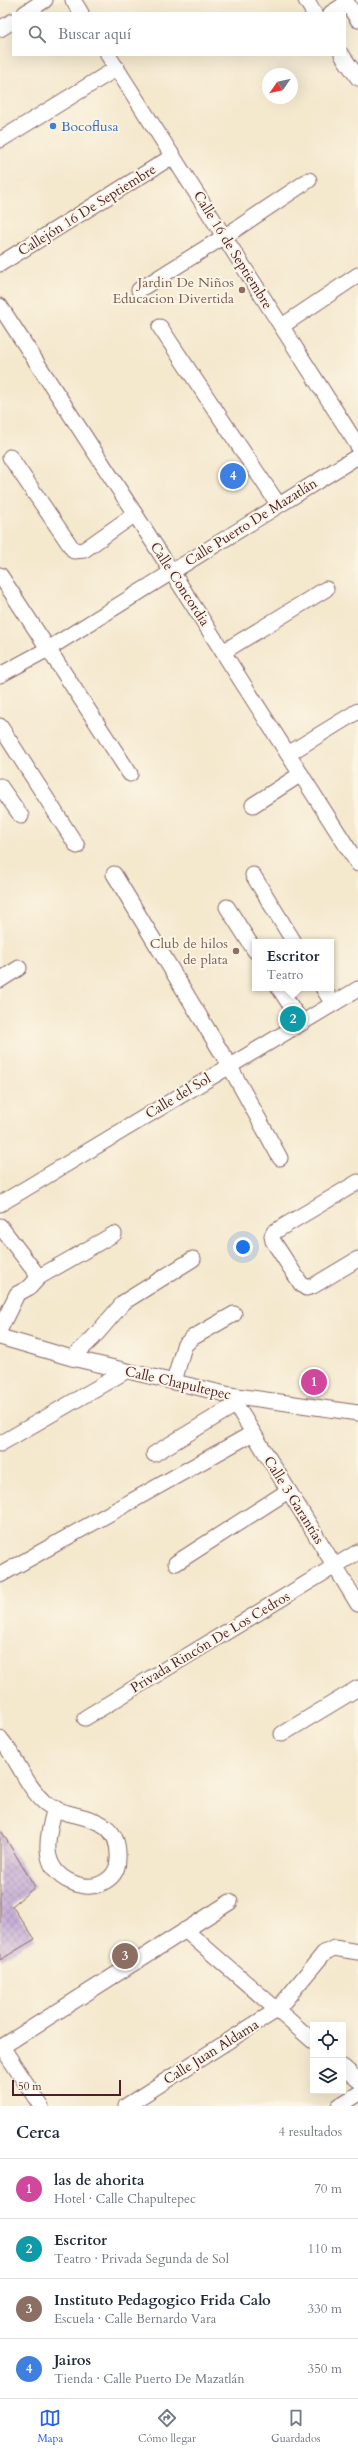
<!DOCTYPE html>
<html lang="es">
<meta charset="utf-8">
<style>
:root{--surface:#fff;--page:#f6f6f7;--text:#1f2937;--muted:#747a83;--line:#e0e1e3;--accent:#2563eb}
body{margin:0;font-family:Cardo,serif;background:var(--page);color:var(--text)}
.controls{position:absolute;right:12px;bottom:12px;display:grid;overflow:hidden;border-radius:0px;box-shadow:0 4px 16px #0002}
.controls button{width:36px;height:36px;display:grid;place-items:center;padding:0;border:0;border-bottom:1px solid var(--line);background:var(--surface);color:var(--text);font:20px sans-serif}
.compass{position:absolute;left:262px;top:68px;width:36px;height:36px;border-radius:50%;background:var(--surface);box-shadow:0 4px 16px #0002;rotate:236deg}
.scale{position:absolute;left:12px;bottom:10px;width:109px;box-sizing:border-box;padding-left:4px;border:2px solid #4a1f2b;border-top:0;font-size:11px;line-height:14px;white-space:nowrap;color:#4a1f2b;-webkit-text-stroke:3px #fcf5e5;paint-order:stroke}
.you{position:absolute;left:243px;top:1247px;width:14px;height:14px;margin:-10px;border:3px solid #fff;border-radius:50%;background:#1a73e8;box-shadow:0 0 0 6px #1a73e833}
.badge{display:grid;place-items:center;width:26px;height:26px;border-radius:50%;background:var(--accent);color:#fff;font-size:13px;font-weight:700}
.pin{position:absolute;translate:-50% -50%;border:2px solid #fff;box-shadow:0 1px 4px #0006}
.popup{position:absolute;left:252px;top:939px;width:82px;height:52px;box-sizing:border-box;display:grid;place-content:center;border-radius:0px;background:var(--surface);filter:drop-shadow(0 1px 3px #0005);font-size:13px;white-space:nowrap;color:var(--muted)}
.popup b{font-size:15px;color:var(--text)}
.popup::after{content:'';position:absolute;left:50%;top:100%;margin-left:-8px;border:8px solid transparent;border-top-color:var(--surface)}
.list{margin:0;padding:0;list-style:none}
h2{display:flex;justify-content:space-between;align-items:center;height:52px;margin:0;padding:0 16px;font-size:17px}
h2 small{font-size:13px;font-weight:400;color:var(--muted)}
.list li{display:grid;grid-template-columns:26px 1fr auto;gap:12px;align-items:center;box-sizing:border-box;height:60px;padding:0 16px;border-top:1px solid var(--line)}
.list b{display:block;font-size:15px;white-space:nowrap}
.list p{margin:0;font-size:13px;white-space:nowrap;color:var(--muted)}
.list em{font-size:13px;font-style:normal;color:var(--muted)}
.icon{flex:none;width:22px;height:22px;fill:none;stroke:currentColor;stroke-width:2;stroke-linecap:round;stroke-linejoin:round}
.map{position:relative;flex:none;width:358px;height:2106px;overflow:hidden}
.search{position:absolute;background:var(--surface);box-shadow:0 4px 16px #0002;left:12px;right:12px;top:12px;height:44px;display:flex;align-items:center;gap:10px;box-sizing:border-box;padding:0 14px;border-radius:0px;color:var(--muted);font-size:15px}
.sheet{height:292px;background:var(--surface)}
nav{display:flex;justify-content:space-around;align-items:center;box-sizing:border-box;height:56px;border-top:1px solid var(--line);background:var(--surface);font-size:11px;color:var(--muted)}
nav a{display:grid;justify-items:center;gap:2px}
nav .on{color:var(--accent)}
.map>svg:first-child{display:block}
</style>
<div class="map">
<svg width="358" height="2106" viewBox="0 0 358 2106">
<defs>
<pattern id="building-cross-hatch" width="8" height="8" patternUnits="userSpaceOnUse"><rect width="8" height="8" fill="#c6aed6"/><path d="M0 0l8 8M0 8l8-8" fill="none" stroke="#a38dae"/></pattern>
</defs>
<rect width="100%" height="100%" fill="#fcf5e5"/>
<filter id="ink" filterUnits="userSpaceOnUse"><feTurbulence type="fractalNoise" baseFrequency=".025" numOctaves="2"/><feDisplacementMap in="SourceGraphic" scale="8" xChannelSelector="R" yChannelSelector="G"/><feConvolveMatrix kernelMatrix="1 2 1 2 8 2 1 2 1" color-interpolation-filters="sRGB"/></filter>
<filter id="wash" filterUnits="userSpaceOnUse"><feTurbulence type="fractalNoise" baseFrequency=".012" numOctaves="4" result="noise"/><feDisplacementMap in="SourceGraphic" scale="16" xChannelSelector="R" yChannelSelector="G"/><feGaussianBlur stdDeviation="0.9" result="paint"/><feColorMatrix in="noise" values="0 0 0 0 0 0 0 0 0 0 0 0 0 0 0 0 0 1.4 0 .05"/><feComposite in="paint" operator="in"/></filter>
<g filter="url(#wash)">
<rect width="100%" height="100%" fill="#f4e8cd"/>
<g id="blocks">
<polygon fill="url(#building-cross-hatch)" points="0,1829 35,1887 12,1906 35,1939 0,1960"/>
</g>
</g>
<g filter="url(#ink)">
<use href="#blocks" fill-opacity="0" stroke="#866564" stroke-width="1"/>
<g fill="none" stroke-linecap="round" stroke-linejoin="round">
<defs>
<g id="minor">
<polyline points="73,0 81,13"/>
<polyline points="306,0 314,13"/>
<polyline points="345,0 358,20"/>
<polyline points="25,13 45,0"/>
<polyline points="331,13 347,3"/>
<polyline points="0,29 13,21"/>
<polyline points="108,55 358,446"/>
<polyline points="342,55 358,78"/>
<polyline points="0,140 117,68"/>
<polyline points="0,264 173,156"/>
<polyline points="139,290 236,229 309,180"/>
<polyline points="0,306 135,514 358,864"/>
<polyline points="282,326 358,275"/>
<polyline points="160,327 278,504"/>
<polyline points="10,457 74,551 84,550 135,514"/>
<polyline points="0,575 130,774"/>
<polyline points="223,652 326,589"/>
<polyline points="0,675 48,649 358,456"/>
<polyline points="0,726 77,846"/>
<polyline points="288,754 358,711"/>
<polyline points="0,786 21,816"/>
<polyline points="253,805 301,774"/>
<polyline points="114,874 229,1065 280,1158"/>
<polyline points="253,875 294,942"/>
<polyline points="227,907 255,951"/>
<polyline points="0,980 19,968"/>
<polyline points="279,988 302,1023"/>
<polyline points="323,988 333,1004"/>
<polyline points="358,1182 274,1232 272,1236 273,1241 301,1284 306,1288 313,1286 358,1259"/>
<polyline points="0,1204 358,989"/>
<polyline points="0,1226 39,1277 30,1287 17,1294 0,1329"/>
<polyline points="39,1277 114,1234"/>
<polyline points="0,1337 72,1358 230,1395 358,1413"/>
<polyline points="72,1358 93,1338 124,1302 193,1259"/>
<polyline points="174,1382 184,1346 192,1338 234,1314"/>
<polyline points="230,1395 358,1604"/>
<polyline points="0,1444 126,1371"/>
<polyline points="154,1454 235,1405"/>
<polyline points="176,1563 288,1491"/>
<polyline points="0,1575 253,1433"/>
<polyline points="85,1718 358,1552"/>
<polyline points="282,1734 358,1688"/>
<path d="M0,1738c17,20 26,48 45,65 23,19 76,6 73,56 0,12 -6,20 -18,25 -9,4 -20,2 -29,-2 -32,-14 -24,-47 -16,-74"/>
<polyline points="185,1930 313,2041"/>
<polyline points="2,2047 41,2106"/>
<polyline points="0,2048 230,1902"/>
<polyline points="343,2067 358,2080"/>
<polyline points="126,2106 277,2010 324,1953 334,1948 358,1952"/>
<polyline points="339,2106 358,2094"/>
</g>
</defs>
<use href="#minor" stroke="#866564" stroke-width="17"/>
<use href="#minor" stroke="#fff" stroke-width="15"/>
</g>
</g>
<circle fill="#3f7fe0" stroke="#fcf5e5" stroke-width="1.5" cx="53" cy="126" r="4"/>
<g fill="#8d6e63" stroke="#fcf5e5" stroke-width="1.5">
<circle cx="242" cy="290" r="4"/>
<circle cx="236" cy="951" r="4"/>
</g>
<g text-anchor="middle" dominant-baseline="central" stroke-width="4" stroke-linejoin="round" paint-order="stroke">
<g font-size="14" fill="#366cbe" stroke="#fcf5e5" text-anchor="start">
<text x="61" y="126">Bocoflusa</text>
</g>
<g font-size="14" fill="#4a1f2b" stroke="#fcf5e5">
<text transform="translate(87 210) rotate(-32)">Callejón 16 De Septiembre</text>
<text transform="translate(233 250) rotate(58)">Calle 16 de Septiembre</text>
<text transform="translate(251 522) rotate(-32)">Calle Puerto De Mazatlán</text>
<text transform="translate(180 584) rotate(57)">Calle Concordia</text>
<text transform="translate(178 1096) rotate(-31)">Calle del Sol</text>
<text transform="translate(178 1383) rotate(13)">Calle Chapultepec</text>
<text transform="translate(294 1500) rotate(58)">Calle 3 Garantías</text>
<text transform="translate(210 1642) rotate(-31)">Privada Rincón De Los Cedros</text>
<text transform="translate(211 2052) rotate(-32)">Calle Juan Aldama</text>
</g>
<g font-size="14" fill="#785e54" stroke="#fcf5e5" text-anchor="end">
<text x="234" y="282">Jardin De Niños<tspan x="234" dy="16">Educacion Divertida</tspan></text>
<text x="228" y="943">Club de hilos<tspan x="228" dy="16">de plata</tspan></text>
</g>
</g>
</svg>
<div class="controls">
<button><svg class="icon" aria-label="locate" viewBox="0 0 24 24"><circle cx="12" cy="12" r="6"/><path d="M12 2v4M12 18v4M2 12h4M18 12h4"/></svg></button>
<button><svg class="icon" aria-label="layers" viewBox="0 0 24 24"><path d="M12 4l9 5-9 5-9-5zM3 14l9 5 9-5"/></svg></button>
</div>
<svg class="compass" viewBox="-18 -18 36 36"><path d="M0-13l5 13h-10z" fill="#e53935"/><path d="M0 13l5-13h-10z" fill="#747a83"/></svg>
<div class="scale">50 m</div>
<div class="you"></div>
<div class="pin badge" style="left:314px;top:1382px;background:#d1479c">1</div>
<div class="pin badge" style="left:293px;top:1019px;background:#0f9aa8">2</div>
<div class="popup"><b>Escritor</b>Teatro</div>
<div class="pin badge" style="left:125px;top:1956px;background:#8d6e63">3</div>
<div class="pin badge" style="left:233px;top:476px;background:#3f7fe0">4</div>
<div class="search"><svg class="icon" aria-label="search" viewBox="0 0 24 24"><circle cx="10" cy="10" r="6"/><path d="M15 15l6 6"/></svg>Buscar aquí</div>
</div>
<section class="sheet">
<h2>Cerca<small>4 resultados</small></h2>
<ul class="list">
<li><span class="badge" style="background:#d1479c">1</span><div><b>las de ahorita</b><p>Hotel · Calle Chapultepec</p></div><em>70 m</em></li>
<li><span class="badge" style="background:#0f9aa8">2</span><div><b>Escritor</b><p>Teatro · Privada Segunda de Sol</p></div><em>110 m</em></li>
<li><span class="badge" style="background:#8d6e63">3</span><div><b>Instituto Pedagogico Frida Calo</b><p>Escuela · Calle Bernardo Vara</p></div><em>330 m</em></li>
<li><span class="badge" style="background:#3f7fe0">4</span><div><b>Jairos</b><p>Tienda · Calle Puerto De Mazatlán</p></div><em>350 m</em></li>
</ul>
</section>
<nav>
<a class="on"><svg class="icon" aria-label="map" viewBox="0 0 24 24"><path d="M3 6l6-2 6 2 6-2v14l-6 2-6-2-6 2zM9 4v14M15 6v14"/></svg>Mapa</a>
<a><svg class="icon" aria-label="directions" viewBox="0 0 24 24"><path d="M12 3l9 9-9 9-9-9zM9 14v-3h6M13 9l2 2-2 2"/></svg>Cómo llegar</a>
<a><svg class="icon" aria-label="saved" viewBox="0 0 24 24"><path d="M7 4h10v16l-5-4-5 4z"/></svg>Guardados</a>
</nav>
